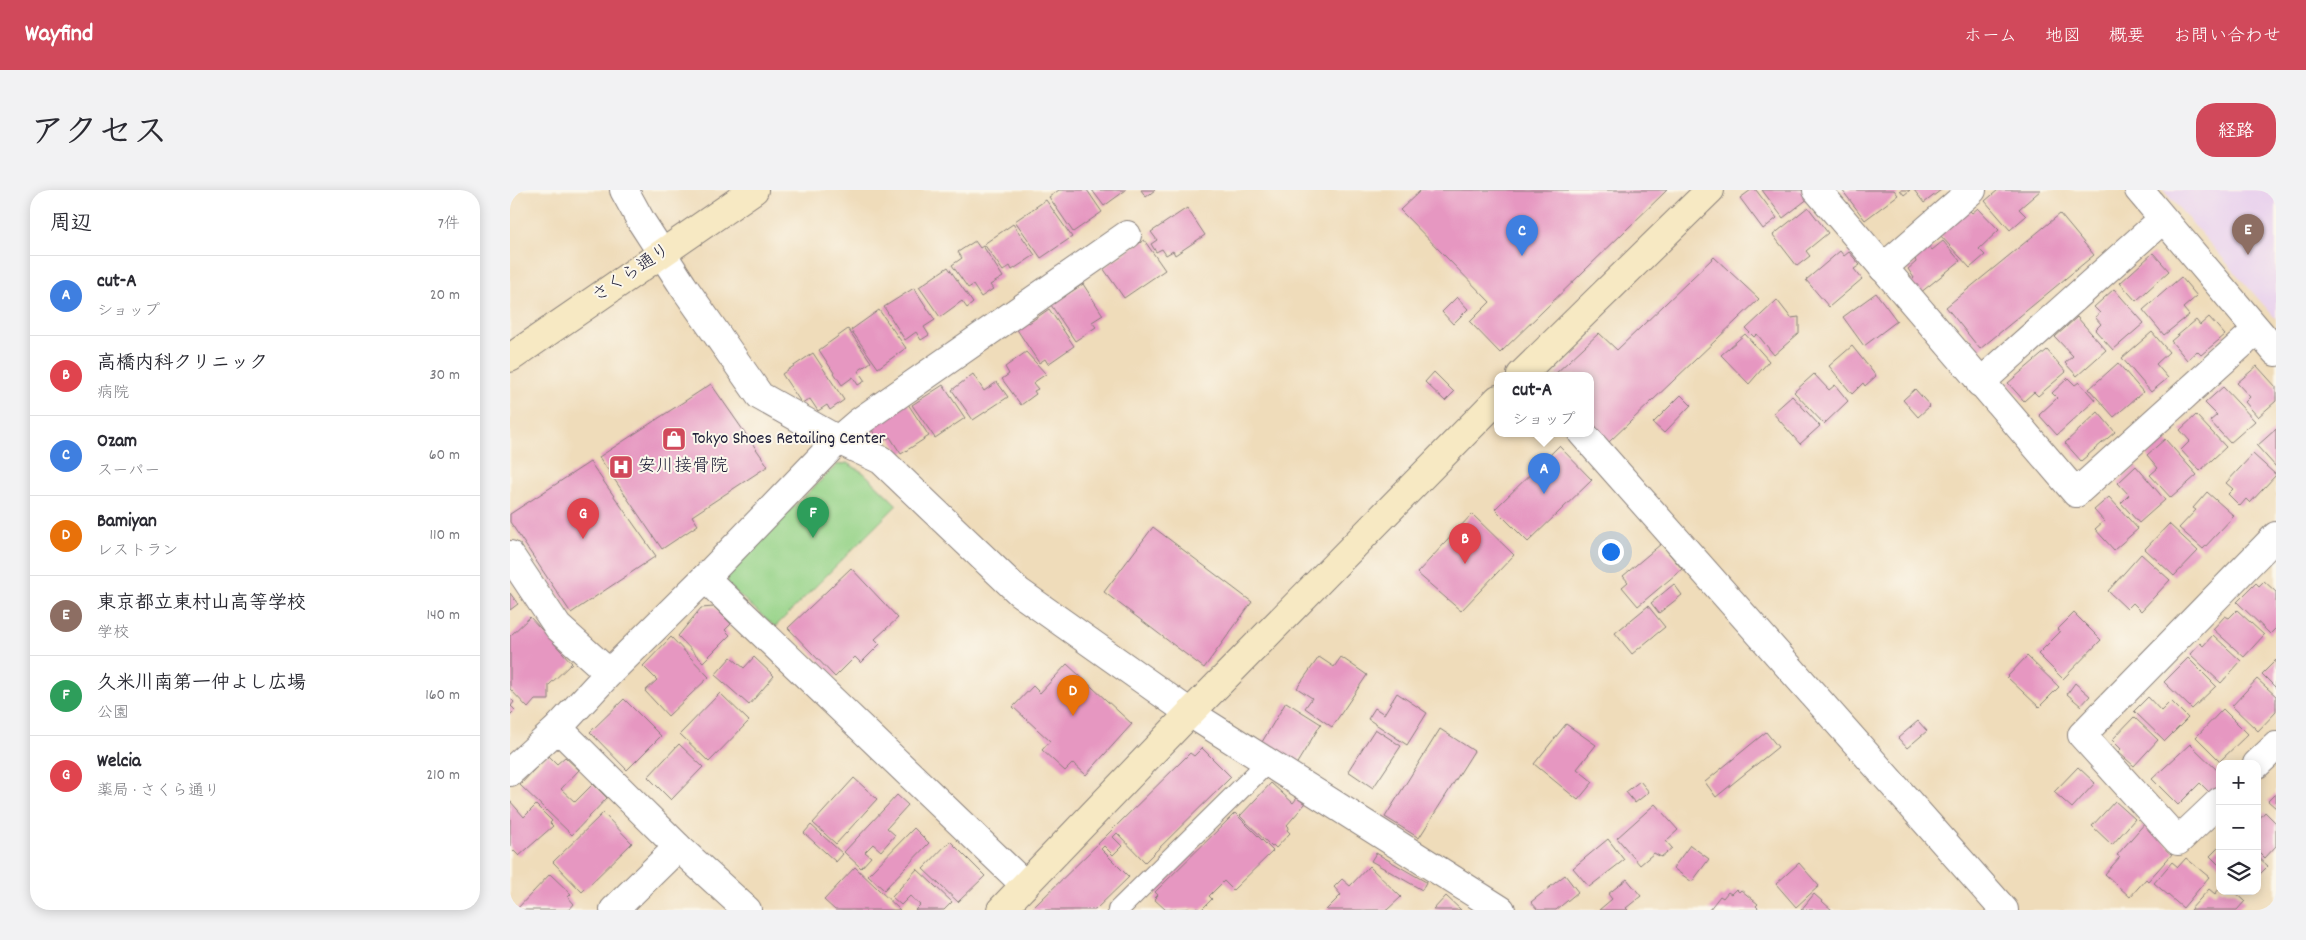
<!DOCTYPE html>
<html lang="ja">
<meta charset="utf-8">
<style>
:root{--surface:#fff;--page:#f2f2f3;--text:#2b2b33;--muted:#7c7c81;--line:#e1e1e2;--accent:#d1495b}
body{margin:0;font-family:Dekko,"Klee One",sans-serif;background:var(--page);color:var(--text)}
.controls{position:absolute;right:15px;bottom:15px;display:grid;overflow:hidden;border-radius:10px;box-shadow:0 2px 12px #0003}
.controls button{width:45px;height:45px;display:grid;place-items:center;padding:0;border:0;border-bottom:1px solid var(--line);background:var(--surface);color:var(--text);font:25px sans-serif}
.you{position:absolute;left:1100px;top:361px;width:18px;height:18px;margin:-12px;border:4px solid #fff;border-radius:50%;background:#1a73e8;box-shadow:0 0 0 8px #1a73e833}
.badge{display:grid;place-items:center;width:32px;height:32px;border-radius:50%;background:var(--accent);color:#fff;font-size:16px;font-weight:700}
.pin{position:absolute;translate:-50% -41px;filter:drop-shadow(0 1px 2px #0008)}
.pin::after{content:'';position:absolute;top:26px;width:18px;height:15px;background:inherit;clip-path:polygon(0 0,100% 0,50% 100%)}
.popup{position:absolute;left:984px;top:182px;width:100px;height:65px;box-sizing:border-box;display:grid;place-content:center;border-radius:10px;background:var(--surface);filter:drop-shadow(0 1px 4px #0005);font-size:16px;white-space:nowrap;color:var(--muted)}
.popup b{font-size:19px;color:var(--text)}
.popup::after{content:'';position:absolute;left:50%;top:100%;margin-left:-10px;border:10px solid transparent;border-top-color:var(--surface)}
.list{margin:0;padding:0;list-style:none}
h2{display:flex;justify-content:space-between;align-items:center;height:65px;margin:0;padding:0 20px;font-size:21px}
h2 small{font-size:16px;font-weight:400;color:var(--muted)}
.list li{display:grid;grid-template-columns:32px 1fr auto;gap:15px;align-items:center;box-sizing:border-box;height:80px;padding:0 20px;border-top:1px solid var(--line)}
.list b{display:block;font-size:19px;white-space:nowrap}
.list p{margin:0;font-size:16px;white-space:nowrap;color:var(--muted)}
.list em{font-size:16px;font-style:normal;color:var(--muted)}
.icon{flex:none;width:28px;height:28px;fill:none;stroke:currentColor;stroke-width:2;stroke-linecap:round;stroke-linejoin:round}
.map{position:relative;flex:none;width:1766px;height:720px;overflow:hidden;border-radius:20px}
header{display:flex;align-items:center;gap:30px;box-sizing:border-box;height:70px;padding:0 25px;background:var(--accent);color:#fff}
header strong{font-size:24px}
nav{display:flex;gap:28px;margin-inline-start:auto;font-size:18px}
.intro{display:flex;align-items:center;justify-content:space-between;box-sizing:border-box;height:120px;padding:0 30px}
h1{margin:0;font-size:35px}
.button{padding:12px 22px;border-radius:20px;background:var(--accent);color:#fff;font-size:18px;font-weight:700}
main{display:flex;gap:30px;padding:0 30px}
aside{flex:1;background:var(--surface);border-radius:20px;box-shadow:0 2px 12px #0003}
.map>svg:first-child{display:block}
</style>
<header>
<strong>Wayfind</strong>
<nav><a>ホーム</a><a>地図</a><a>概要</a><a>お問い合わせ</a></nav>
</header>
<div class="intro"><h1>アクセス</h1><a class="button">経路</a></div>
<main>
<aside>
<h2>周辺<small>7件</small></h2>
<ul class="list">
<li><span class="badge" style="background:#3f7fe0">A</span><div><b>cut-A</b><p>ショップ</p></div><em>20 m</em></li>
<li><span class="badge" style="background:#e0444e">B</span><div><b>高橋内科クリニック</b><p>病院</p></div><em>30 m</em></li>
<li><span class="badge" style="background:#3f7fe0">C</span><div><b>Ozam</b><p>スーパー</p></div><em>60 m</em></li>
<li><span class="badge" style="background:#e8710a">D</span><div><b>Bamiyan</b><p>レストラン</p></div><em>110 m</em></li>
<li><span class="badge" style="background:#8d6e63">E</span><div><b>東京都立東村山高等学校</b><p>学校</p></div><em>140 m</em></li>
<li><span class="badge" style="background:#2e9e5b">F</span><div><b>久米川南第一仲よし広場</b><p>公園</p></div><em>160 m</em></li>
<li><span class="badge" style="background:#e0444e">G</span><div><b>Welcia</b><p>薬局 · さくら通り</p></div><em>210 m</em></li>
</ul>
</aside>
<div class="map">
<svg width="1766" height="720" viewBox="0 0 1766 720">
<rect width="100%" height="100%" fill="#fbf7ec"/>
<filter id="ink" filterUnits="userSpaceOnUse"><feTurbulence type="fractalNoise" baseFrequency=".02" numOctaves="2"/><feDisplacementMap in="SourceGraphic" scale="10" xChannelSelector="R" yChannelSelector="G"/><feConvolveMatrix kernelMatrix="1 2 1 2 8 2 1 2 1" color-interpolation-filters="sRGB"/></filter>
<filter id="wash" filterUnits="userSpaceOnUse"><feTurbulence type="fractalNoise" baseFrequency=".0096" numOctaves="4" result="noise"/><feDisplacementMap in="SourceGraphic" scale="20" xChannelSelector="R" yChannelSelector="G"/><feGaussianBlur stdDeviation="1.12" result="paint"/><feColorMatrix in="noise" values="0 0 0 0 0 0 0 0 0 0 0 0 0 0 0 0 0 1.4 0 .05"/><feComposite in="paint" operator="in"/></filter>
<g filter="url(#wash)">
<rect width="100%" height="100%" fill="#efdcba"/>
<polygon fill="#e9d2ed" points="1653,0 1766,0 1766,129"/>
<polygon fill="#96d388" stroke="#5c7a62" points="337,273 354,283 387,315 265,437 218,395 217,381 327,275"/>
<g id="blocks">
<g fill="#e697c1">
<polygon points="549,0 577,0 592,22 563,42 539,7"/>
<polygon points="582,0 616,0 594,16"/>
<polygon points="631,0 645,0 636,7"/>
<polygon points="911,0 1157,0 990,163 960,132 980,112 890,20"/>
<polygon points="1241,0 1246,0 1267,28 1253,39 1230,8"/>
<polygon points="1252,0 1292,0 1299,8 1273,28"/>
<polygon points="1332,0 1384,0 1388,5 1355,30"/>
<polygon points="1390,0 1400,0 1394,5"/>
<polygon points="1404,0 1431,0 1414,13"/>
<polygon points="1488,0 1531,0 1509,19 1516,26 1500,40 1475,11"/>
<polygon points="536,10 562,47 531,68 505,31"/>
<polygon points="1298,17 1318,43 1296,61 1300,66 1287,76 1263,45"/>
<polygon points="677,18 695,45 665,65 663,61 656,65 652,59 646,62 641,54 647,50 641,42"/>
<polygon points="1468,18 1489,40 1469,59 1475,65 1460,78 1430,45 1458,19 1462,23"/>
<polygon points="1550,24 1584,65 1470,159 1436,117"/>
<polygon points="503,34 525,65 502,80 500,76 493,81 474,54"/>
<polygon points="634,50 655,80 614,108 593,78"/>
<polygon points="465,51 470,58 473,56 493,87 480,95 483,99 471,107 463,95 458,98 442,75 452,68 448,62"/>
<polygon points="1433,51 1450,71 1410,103 1400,92 1404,88 1398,79 1406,72 1405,68 1419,56 1422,60"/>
<polygon points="1330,61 1334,66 1339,62 1350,75 1344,79 1352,89 1319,117 1296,90"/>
<polygon points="1643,63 1659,81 1626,111 1610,93"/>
<polygon points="1204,67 1249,109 1099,252 1080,233 1080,185 1044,185 1089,143 1107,160"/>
<polygon points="438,77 463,113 457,118 452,111 430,127 409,97"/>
<polygon points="1671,87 1687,106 1673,118 1679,125 1654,145 1633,120"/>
<polygon points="573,94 593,125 582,132 586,137 565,151 541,115"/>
<polygon points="404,98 425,130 414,137 419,145 411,150 406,142 395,150 374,117"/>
<polygon points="1604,99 1634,133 1603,160 1585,140 1591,134 1585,127 1590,123 1584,117"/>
<polygon points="1366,103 1387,131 1354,156 1333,127"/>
<polygon points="947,107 958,119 943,134 932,122"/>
<polygon points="1267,110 1281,128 1289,127 1289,143 1264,165 1247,144 1244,147 1236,139"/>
<polygon points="539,119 564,156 538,174 535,169 529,173 506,138 517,131 519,133"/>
<polygon points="369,120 396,158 368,178 341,140"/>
<polygon points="1567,127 1596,160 1567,186 1555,173 1563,166 1545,147"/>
<polygon points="1699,127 1715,145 1691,165 1687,161 1677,170 1661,151 1686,130 1690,135"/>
<polygon points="338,139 361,172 348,181 355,191 348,195 343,187 332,195 309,160"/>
<polygon points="1642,142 1659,162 1646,174 1658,188 1641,202 1612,168"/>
<polygon points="1235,144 1259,171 1239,194 1211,165"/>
<polygon points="1342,156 1366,186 1355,196 1353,193 1342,204 1319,176"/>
<polygon points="1537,160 1556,182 1528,206 1524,202 1514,211 1498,193"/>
<polygon points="516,162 536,184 523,193 528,199 524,201 526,204 511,215 492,189 499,184 495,177"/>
<polygon points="303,163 334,210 320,220 317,215 308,221 300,209 292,214 272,184"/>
<polygon points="1608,173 1633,202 1604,227 1579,199"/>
<polygon points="1747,176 1766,197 1766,211 1748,227 1735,212 1740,207 1727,193"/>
<polygon points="924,182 944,202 935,211 915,192"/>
<polygon points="463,184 474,201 487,192 498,207 463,230 442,200"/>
<polygon points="1304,184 1319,200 1325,195 1338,211 1314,234 1284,202"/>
<polygon points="1558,188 1565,195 1569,192 1585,210 1547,245 1529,225 1547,208 1542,203"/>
<polygon points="201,194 258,276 182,326 188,335 152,359 89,267"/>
<polygon points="433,195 455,228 425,248 402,215"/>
<polygon points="1713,197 1745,231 1720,253 1700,231 1707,225 1695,213"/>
<polygon points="1405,199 1420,216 1408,227 1393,210"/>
<polygon points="1171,205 1181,215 1154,243 1143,233"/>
<polygon points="1282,206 1310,236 1290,254 1263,223"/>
<polygon points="396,211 419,246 391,264 380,247 371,253 359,236"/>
<polygon points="1588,222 1605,242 1571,271 1555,253"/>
<polygon points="1686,225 1716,257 1690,281 1671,260 1680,251 1670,240"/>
<polygon points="1766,239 1766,277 1747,256"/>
<polygon points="1655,249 1687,285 1661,308 1640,285 1648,278 1637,265"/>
<polygon points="1049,256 1082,290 1018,352 985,319"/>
<polygon points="1743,264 1766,285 1740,313 1736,309 1730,316 1718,304 1723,299 1716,293"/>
<polygon points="80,272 146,366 61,423 0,332 0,324"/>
<polygon points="1626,276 1655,310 1629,333 1611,313 1619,305 1608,293"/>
<polygon points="1697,302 1724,326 1693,359 1669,338 1686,320 1683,318"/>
<polygon points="1599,307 1628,339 1604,360 1585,339 1594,331 1584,320"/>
<polygon points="962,324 1004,365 951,421 907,383"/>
<polygon points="1659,334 1688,361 1664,386 1635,359"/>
<polygon points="643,337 742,412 694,478 594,402"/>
<polygon points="1151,354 1172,379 1128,416 1112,397 1118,392 1113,386"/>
<polygon points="1631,364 1660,390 1631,421 1623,413 1617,419 1598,401"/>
<polygon points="341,378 388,428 365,449 370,454 351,473 345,467 325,487 278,438"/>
<polygon points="1754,391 1766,402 1766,438 1760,444 1727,412 1746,393 1749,396"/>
<polygon points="1164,394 1172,405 1149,423 1141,413"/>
<polygon points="0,403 8,414 0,420"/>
<polygon points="1138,416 1155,437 1122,464 1105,443"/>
<polygon points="204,417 221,434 215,440 220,445 193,472 168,446 191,418"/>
<polygon points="1727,420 1754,445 1734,467 1703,439 1715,426 1719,428"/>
<polygon points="1564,423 1591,450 1553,489 1528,464 1550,442 1547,440"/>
<polygon points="20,427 62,473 39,495 39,510 25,510 18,518 0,499 0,446"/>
<polygon points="1703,445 1731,471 1711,493 1680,464 1690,453 1693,456"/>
<polygon points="161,447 199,487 158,526 135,501 147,490 133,476"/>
<polygon points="1517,466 1549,497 1529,517 1497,487"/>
<polygon points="221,467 234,478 244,467 264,486 239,515 205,485"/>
<polygon points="809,467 824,477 831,467 857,485 822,537 795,518 802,508 787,498"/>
<polygon points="1678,468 1706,496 1682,519 1654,492"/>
<polygon points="1766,470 1766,498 1752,484"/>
<polygon points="557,474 622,534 576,585 563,573 555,581 532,560 540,551 503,517 523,496 530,503"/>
<polygon points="1747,489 1766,506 1766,522 1748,541 1722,516"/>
<polygon points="1565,493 1580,506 1571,516 1557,504"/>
<polygon points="210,503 239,531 199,572 170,544"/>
<polygon points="887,503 917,523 897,555 858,529 865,518 874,524"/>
<polygon points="1638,507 1651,521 1661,511 1678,528 1655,551 1624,521"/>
<polygon points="0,508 4,512 1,516 5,520 0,525"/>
<polygon points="114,509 151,546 117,580 80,542"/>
<polygon points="776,512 811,534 784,578 749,557"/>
<polygon points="1713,519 1738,544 1710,571 1686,547"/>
<polygon points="1624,527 1648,550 1624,576 1608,562 1611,559 1602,550"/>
<polygon points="1408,531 1417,541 1397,558 1388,548"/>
<polygon points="1056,534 1086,555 1067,579 1083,592 1068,610 1024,574"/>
<polygon points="865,539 891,556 863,598 838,581"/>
<polygon points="930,539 964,561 909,648 875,627"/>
<polygon points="1256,542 1268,557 1206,607 1195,592"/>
<polygon points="169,554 193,577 161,610 138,587"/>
<polygon points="1680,554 1710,583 1710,601 1704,607 1690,593 1668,615 1642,589"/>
<polygon points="692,558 721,587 635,672 607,643 603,647 612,656 603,665 594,656 591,659 619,687 585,720 521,720 680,563 684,566"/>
<polygon points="38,565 47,574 55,567 69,580 51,599 65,612 83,594 97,608 62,645 10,595"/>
<polygon points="1568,577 1585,593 1562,618 1544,602"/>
<polygon points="344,588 367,609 326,654 303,633"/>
<polygon points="1130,591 1139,602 1125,613 1116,602"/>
<polygon points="761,593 783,613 787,608 795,614 777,635 779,637 777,640 780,643 766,658 763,655 762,657 730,626"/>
<polygon points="1766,603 1766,618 1758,611"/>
<polygon points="387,605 398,615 377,638 385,645 371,661 363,654 355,662 361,667 351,678 334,662"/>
<polygon points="0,611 14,627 26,615 42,631 40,633 43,636 9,666 0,657"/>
<polygon points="1605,611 1625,629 1602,655 1582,636"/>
<polygon points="1145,614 1168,640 1156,651 1162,658 1151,667 1144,663 1130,675 1107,648"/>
<polygon points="1755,622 1766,633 1766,656 1755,668 1747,660 1747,631"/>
<polygon points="93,623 122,653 72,702 43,672"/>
<polygon points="725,623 763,661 723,700 714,691 699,706 702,709 691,720 686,718 656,720 644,709 648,705 645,702"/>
<polygon points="1636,632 1664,662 1638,691 1636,689 1620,707 1595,684 1610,667 1607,665"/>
<polygon points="301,635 333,664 326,672 294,643"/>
<polygon points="404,638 419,653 374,700 358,685"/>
<polygon points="1098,649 1114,670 1079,697 1063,678"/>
<polygon points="440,651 475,686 448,712 413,679"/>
<polygon points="1180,655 1199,669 1182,692 1163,678"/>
<polygon points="1710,656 1710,676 1700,666"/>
<polygon points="866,663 916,692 912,700 861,671"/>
<polygon points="1747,666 1758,676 1747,687"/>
<polygon points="1676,668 1699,687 1673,718 1644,693 1662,672 1668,677"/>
<polygon points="1289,673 1309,696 1286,717 1266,694"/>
<polygon points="859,676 891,707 877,720 816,720 831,705 824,697 832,689 840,696"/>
<polygon points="345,677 390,720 325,720 314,710"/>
<polygon points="407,679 442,712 434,720 405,720 410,715 400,706 391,715 382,707"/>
<polygon points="40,684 61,704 58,707 64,714 59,720 6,720"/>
<polygon points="1055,685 1068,702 1046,720 1028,720 1021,712"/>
<polygon points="1117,689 1131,706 1116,718 1118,720 1089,720 1102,709 1098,704"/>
<polygon points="1710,698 1710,701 1724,701 1735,711 1727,720 1680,720 1699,699 1705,704"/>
<polygon points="1226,699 1229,702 1231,700 1248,714 1246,716 1250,720 1199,720 1210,706 1213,708 1218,702 1221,704"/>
<polygon points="1304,704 1322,720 1291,720"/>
<polygon points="936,706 951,720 923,720"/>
</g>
</g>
</g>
<g filter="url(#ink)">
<use href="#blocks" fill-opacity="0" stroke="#887f7a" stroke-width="1"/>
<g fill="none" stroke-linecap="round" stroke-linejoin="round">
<defs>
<polyline id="lane" points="608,720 757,573"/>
<g id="street">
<polyline points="114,0 131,31 173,96 250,206 328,250 371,270 509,402 680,523 991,720"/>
<polyline points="1307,0 1566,303 1747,140"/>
<polyline points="1629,0 1766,162"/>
<polyline points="1373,78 1462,0"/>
<polyline points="1470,193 1653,29"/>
<polyline points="1072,243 1494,720"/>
<polyline points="0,365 48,437 99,483"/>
<polyline points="195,388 515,695"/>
<polyline points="48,538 168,657 237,720"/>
<polyline points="1747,574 1766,556"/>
<polyline points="0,582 48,538 99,483 195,388 328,250 349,232 617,45"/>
<polyline points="1710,611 1668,651 1572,545 1766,346"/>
<polyline points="104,720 168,657"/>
</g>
<g id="secondary">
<polyline points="0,168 244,0"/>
<polyline points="1011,185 1200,0"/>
<polyline points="491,720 680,523 988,209"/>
</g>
</defs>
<use href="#lane" stroke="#887f7a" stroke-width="22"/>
<use href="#street" stroke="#887f7a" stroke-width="30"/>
<use href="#secondary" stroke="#887f7a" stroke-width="30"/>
<use href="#lane" stroke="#fff" stroke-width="20"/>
<use href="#street" stroke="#fff" stroke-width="28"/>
<use href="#secondary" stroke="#f7e9c3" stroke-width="28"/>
</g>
</g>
<defs>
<symbol id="shop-square" viewBox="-11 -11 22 22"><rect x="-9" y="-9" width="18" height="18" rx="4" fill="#d1495b" stroke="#fbf7ec"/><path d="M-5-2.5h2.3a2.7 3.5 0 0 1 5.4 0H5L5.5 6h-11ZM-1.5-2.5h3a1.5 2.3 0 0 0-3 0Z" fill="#fff"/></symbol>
<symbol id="hospital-square" viewBox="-11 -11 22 22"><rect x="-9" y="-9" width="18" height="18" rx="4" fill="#d1495b" stroke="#fbf7ec"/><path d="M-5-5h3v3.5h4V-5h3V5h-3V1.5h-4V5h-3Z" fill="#fff"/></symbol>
</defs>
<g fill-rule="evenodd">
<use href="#shop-square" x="150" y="235" width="28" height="28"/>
<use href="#hospital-square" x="97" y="263" width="28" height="28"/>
</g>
<g text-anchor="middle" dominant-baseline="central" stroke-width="4" stroke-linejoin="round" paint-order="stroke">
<g font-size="18" fill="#22223b" stroke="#fbf7ec">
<text transform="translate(122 84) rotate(-34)">さくら通り</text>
</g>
<g font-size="18" fill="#22223b" stroke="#fbf7ec" text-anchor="start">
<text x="182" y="249">Tokyo Shoes Retailing Center</text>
<text x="128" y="277">安川接骨院</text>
</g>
</g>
</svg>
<div class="controls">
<button>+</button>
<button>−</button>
<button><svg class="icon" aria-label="layers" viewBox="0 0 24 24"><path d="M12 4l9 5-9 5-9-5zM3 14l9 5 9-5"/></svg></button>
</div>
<div class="you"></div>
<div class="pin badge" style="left:1034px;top:304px;background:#3f7fe0">A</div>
<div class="popup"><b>cut-A</b>ショップ</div>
<div class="pin badge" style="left:955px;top:374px;background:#e0444e">B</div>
<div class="pin badge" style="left:1012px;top:66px;background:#3f7fe0">C</div>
<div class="pin badge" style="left:563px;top:526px;background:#e8710a">D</div>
<div class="pin badge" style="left:1738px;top:65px;background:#8d6e63">E</div>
<div class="pin badge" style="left:303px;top:348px;background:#2e9e5b">F</div>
<div class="pin badge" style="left:73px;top:349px;background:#e0444e">G</div>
</div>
</main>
